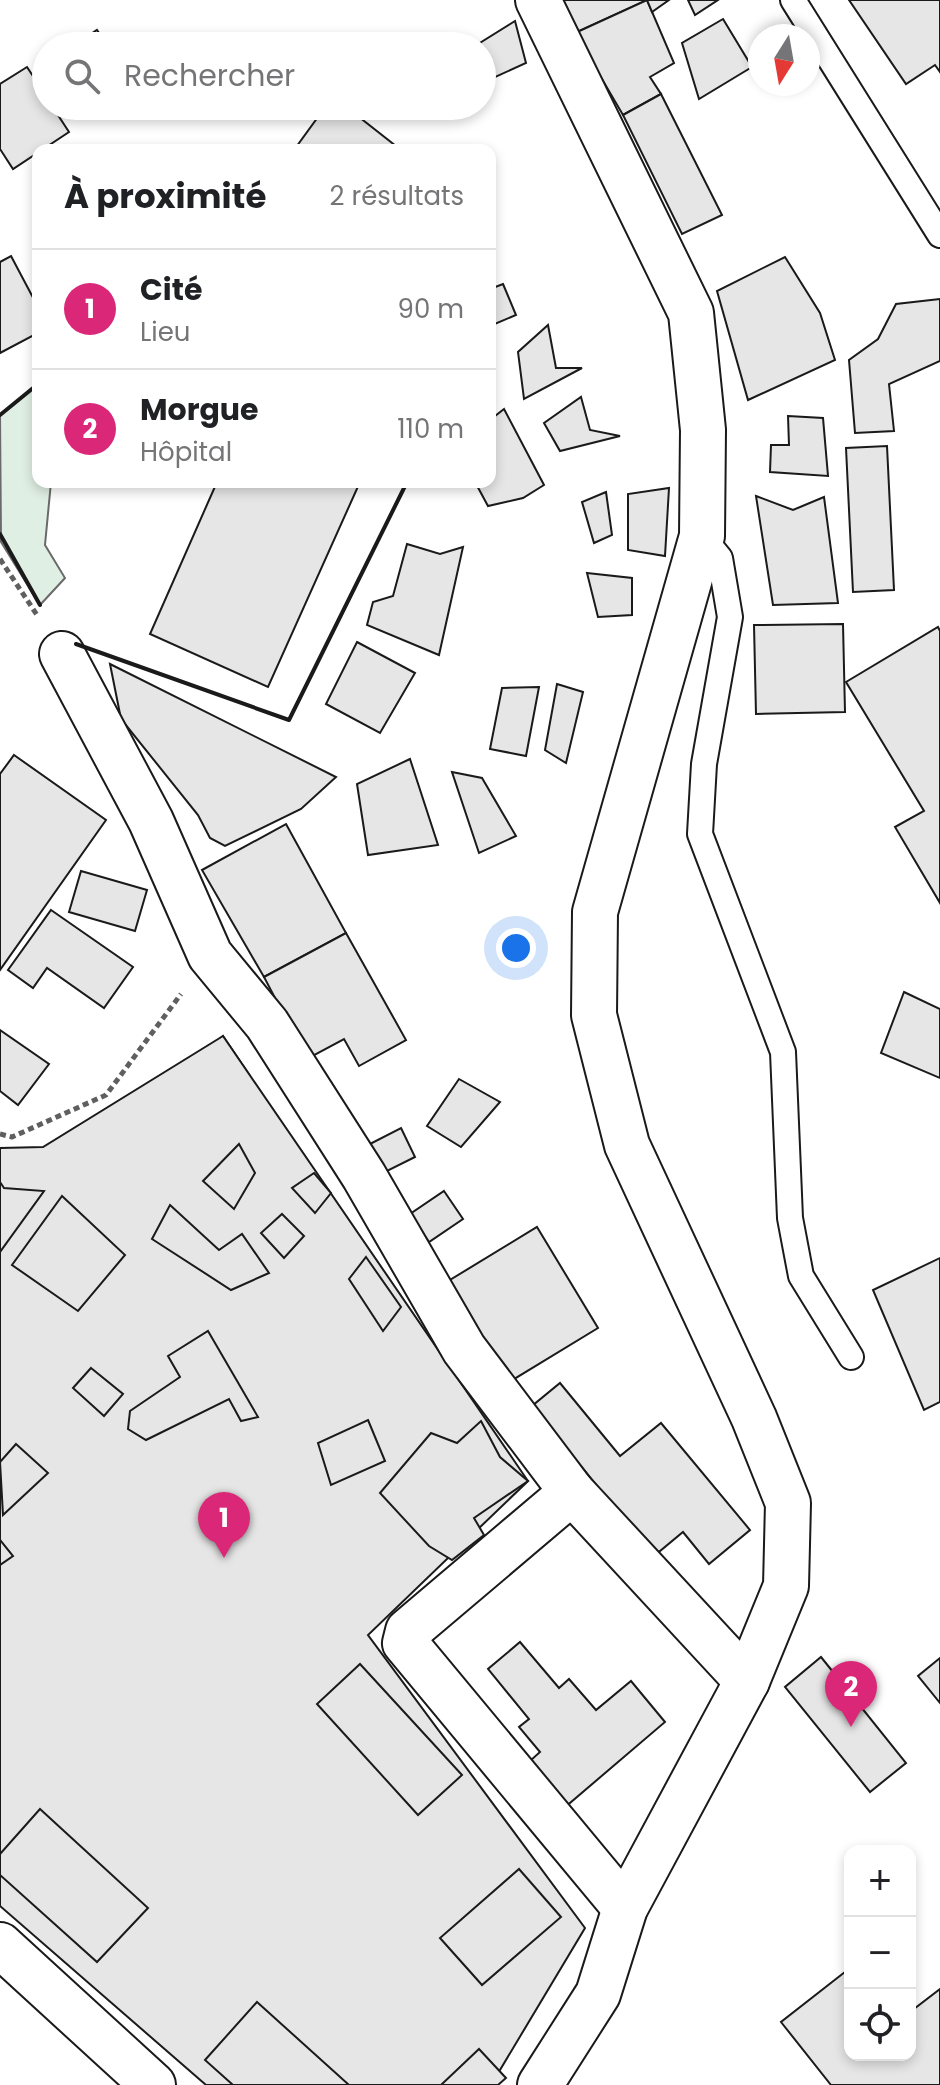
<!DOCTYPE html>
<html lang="fr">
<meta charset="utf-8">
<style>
:root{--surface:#fff;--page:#f2f2f2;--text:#202124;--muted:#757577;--line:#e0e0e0;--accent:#db2777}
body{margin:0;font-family:Poppins,sans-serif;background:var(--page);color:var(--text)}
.controls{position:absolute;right:24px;bottom:24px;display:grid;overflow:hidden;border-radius:16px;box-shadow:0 4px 12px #0003}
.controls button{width:72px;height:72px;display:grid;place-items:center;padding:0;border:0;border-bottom:2px solid var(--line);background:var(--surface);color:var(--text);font:40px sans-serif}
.compass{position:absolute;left:748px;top:24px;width:72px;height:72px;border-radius:50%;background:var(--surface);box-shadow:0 4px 12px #0003;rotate:191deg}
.you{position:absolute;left:516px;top:948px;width:28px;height:28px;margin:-20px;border:6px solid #fff;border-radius:50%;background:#1a73e8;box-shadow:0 0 0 12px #1a73e833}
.badge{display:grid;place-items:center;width:52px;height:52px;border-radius:50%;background:var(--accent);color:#fff;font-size:26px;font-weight:700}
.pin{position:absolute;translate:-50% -66px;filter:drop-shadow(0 2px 4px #0008)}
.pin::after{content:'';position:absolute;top:42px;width:28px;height:24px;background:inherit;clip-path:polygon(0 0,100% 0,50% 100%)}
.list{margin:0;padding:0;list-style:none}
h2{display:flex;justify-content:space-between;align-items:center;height:104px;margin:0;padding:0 32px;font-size:34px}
h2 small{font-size:26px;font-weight:400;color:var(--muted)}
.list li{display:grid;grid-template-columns:52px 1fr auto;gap:24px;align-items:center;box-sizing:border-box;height:120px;padding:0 32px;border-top:2px solid var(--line)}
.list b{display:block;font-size:30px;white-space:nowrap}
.list p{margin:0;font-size:26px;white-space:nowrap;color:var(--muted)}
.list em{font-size:26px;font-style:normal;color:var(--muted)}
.icon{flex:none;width:44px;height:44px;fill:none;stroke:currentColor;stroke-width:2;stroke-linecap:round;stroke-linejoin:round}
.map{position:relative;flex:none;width:940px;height:2085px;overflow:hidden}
.search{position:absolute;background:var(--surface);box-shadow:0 4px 12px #0003;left:32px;top:32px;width:464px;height:88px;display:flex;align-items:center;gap:20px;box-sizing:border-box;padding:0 28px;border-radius:44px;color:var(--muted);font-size:30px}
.panel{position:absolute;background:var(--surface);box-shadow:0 4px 12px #0003;left:32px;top:144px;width:464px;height:344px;border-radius:16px}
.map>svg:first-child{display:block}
</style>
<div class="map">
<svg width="940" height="2085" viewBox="0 0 940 2085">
<rect width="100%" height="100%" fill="#fff"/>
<polygon fill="#e0efe3" stroke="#6a6a6a" stroke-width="2" points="38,384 38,482 51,482 45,545 65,578 40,605 1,542 0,415"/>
<g fill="#e6e6e6" stroke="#1a1a1a" stroke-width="2">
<polygon points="556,0 647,0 575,33"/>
<polygon points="647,0 674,63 650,77 661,94 623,115 575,33"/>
<polygon points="647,0 669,0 652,12"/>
<polygon points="688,0 718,0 695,15"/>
<polygon points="849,0 940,0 940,72 935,65 906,84"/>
<polygon points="723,19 752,67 699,99 682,43"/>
<polygon points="515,21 526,63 482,83 482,46 475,46"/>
<polygon points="97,30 108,46 73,46"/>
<polygon points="27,67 46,96 46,106 52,106 69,132 13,169 0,149 0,84"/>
<polygon points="661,94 722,215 682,234 623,115"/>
<polygon points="326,106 345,106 401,150 294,150"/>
<polygon points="11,256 38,307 38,333 0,353 0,262"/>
<polygon points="785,257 820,313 835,360 748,400 717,291"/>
<polygon points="503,284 516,315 490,326 490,289"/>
<polygon points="940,299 940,361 889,384 894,431 855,433 849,360 878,339 896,304"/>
<polygon points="548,325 556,368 582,368 524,399 518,352"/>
<polygon points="581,397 590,430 620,436 560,451 544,423"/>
<polygon points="504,409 544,485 523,498 488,506 475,482 490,482 490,420"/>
<polygon points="788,416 823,418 828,476 770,472 771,445 789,445"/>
<polygon points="887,446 894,590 853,592 846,448"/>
<polygon points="217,482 360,482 268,687 150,634"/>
<polygon points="669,488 665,556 628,550 628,494"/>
<polygon points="606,492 612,535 594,543 582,502"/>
<polygon points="756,496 793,510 824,497 838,603 773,605"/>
<polygon points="407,544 440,554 463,547 439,655 367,625 373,602 393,596"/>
<polygon points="587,573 632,578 632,615 598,617"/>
<polygon points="843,624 845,712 756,714 754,625"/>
<polygon points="938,627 940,631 940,903 895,827 924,811 846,682"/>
<polygon points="357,642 415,673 380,733 326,704"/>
<polygon points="110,664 336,777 301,809 225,846 210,838 198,815 121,719"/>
<polygon points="557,684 583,692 566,763 545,750"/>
<polygon points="539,687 526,756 490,749 502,688"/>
<polygon points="14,755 106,820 0,970 0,774"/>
<polygon points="410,759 438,845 368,855 357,784"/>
<polygon points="452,772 482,778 516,836 479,853"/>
<polygon points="286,824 346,933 264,977 202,870"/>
<polygon points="81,871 147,890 135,931 69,912"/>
<polygon points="51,910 133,967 104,1008 47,968 33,988 8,970"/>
<polygon points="346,933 406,1040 359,1066 344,1039 307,1059 264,977"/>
<polygon points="904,992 940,1009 940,1078 881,1053"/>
<polygon points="0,1030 49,1064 18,1105 0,1091"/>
<polygon points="223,1036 250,1076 168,1183 120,1153 163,1107 176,1075"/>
<polygon points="223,1036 528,1481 368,1635 585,1928 491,2085 206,2085 0,1906 0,1148 43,1147"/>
<polygon points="459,1079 500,1102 461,1147 427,1126"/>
<polygon points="401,1128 415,1157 381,1174 366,1146"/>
<polygon points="239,1144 255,1173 234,1209 203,1181"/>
<polygon points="314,1173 331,1193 315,1213 292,1188"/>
<polygon points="0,1182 4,1188 44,1191 0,1252"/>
<polygon points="444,1191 463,1219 429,1242 410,1214"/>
<polygon points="62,1196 125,1255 78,1311 12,1265"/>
<polygon points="170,1205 219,1250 242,1234 269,1273 231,1290 152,1239"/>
<polygon points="282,1214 304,1236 284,1258 261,1233"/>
<polygon points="537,1227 598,1328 501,1387 440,1286"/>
<polygon points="366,1257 401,1307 383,1331 349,1279"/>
<polygon points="940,1258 940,1402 924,1410 873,1290"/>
<polygon points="208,1331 258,1417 241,1421 229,1399 146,1440 128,1429 130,1411 180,1377 168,1356"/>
<polygon points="91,1368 123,1394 104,1416 73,1388"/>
<polygon points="560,1383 620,1456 661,1423 750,1530 709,1564 683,1532 654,1556 532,1406"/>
<polygon points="368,1420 385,1461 331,1485 318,1443"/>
<polygon points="481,1421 500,1457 528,1481 474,1518 484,1535 452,1560 429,1546 380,1493 431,1433 457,1443"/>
<polygon points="16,1444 48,1473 3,1515 0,1462"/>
<polygon points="0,1540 13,1556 0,1565"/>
<polygon points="520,1642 559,1688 569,1679 596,1710 631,1681 665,1722 557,1814 520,1770 540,1752 519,1727 529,1719 488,1669"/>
<polygon points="821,1657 906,1763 870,1792 785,1687"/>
<polygon points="940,1658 940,1703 918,1676"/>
<polygon points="360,1664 462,1775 418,1815 317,1704"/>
<polygon points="40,1809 148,1908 97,1962 0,1875 0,1854"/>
<polygon points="519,1869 561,1917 482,1985 440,1938"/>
<polygon points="850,1968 850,2055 910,2055 910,2012 940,1989 940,2085 831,2085 781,2022"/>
<polygon points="257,2002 349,2085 233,2085 205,2060"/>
<polygon points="479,2049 506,2078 498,2085 441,2085"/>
</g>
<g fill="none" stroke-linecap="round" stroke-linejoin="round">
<defs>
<g id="service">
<polyline points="793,0 940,235"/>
<polyline points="702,536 720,558 730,617 704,764 700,834 783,1052 790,1218 801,1276 851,1357"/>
</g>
<g id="minor">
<polyline points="538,0 691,313 703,430 702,536 595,912 594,1015 627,1145 754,1418 788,1503 786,1586 747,1681 625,1908 598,1994 540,2085"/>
<polyline points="62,654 151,821 210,955 267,1024 364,1176 464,1349 572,1492 747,1681"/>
<polyline points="572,1492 408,1631 405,1643 625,1908"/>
<polyline points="0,1945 153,2085"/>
</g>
</defs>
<use href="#service" stroke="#1a1a1a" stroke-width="28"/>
<use href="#minor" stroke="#1a1a1a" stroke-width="48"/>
<g stroke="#5f5f5f" stroke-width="5" stroke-dasharray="6 4" stroke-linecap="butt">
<polyline points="0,559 37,615"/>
<polyline points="0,1134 12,1137 106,1095 181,994"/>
</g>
<use href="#service" stroke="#fff" stroke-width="24"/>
<use href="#minor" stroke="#fff" stroke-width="44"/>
<g stroke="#1a1a1a" stroke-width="4">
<polyline points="0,415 38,384"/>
<polyline points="0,534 40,605"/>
<polyline points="76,644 289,720 407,482"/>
</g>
</g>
</svg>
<div class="controls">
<button>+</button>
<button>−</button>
<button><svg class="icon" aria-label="locate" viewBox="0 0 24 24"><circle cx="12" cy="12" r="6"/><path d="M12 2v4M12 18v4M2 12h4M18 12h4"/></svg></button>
</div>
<svg class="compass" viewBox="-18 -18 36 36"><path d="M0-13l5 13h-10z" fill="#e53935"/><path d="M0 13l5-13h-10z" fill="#757577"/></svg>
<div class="you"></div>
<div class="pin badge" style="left:224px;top:1558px">1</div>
<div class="pin badge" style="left:851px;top:1727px">2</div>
<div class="search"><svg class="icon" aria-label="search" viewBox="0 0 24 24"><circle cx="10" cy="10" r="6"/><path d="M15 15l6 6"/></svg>Rechercher</div>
<section class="panel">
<h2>À proximité<small>2 résultats</small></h2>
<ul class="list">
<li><span class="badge">1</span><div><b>Cité</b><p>Lieu</p></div><em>90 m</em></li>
<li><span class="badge">2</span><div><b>Morgue</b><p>Hôpital</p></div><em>110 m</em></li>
</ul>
</section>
</div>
